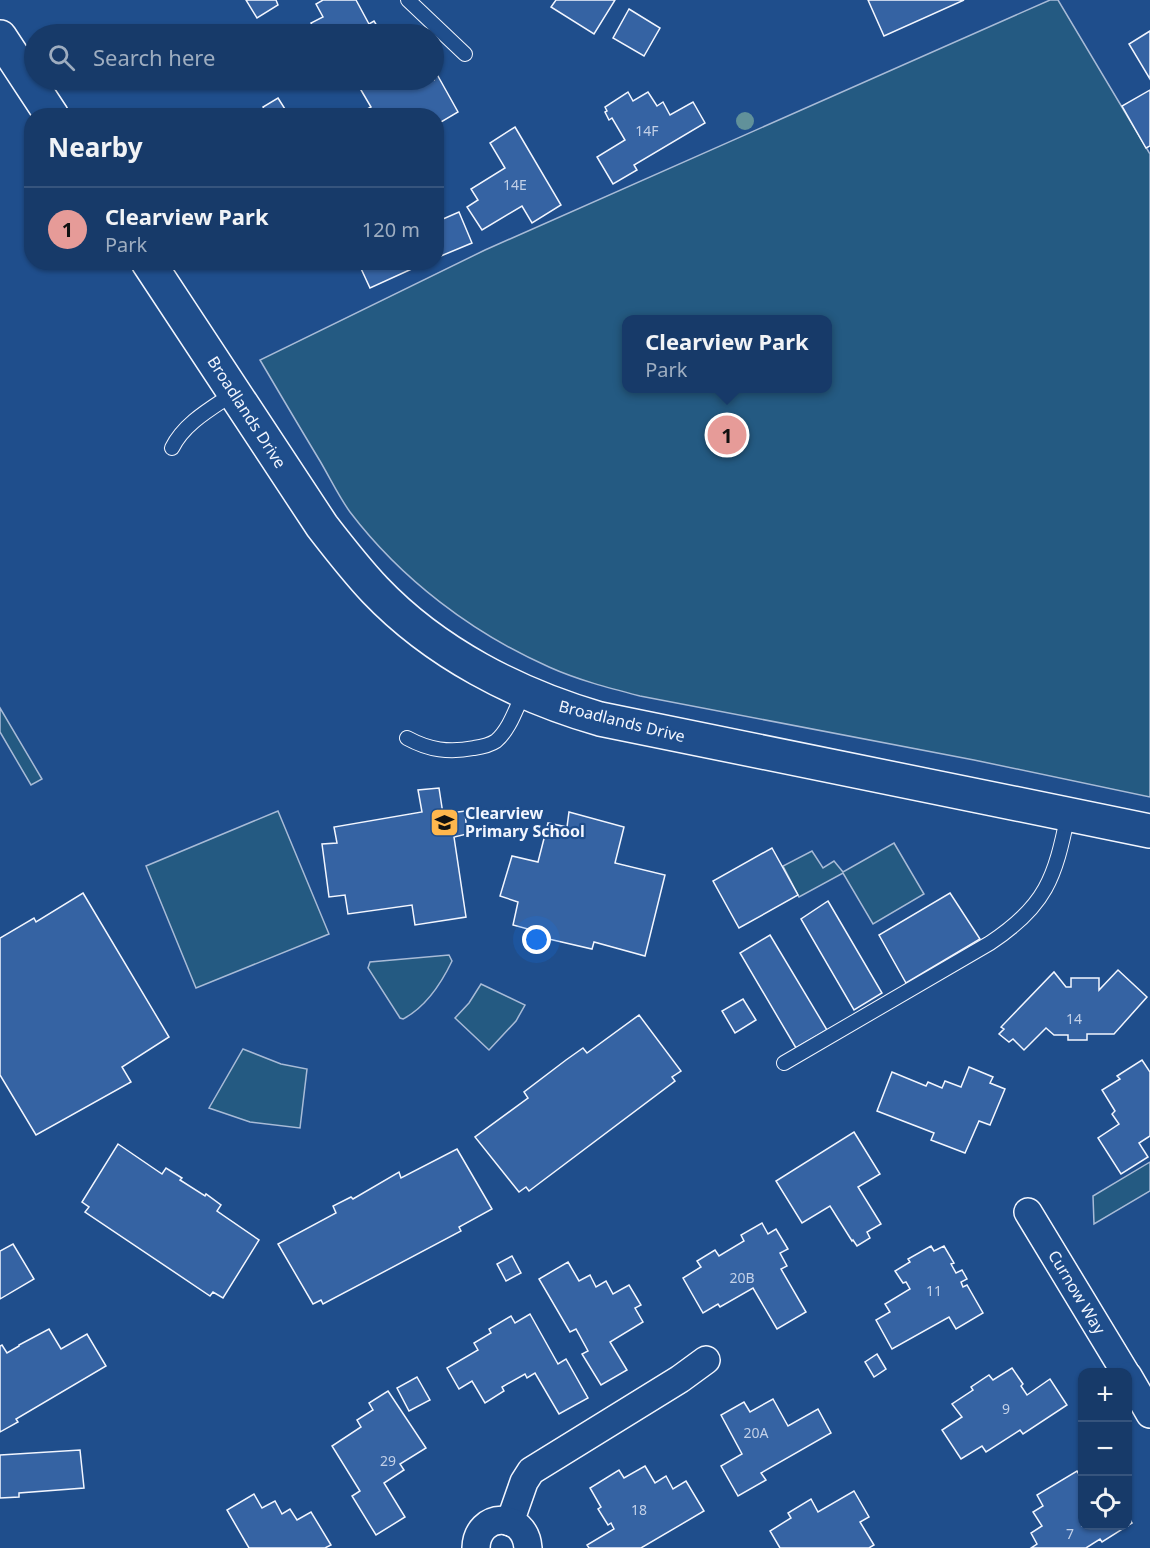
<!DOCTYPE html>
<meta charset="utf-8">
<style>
:root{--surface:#173a69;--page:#244571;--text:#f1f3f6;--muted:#9eadc0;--line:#36547d;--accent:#e69b98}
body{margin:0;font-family:"Noto Sans",sans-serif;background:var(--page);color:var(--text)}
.controls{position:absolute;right:18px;bottom:18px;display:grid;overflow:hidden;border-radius:12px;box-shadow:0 2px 4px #0004}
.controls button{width:54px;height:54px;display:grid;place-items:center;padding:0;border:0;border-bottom:2px solid var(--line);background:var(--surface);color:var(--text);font:30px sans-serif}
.you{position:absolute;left:537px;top:940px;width:21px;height:21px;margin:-15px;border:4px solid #fff;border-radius:50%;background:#1a73e8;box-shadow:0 0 0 9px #1a73e833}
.badge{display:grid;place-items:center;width:39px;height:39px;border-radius:50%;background:var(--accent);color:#111;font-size:20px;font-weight:700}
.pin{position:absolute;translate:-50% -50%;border:3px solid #fff;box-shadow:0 2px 6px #0006}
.popup{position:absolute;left:622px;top:315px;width:210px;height:78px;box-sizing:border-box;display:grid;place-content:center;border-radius:12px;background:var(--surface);filter:drop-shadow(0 2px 4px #0005);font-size:20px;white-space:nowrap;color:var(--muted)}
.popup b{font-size:22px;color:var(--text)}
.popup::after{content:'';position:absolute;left:50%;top:100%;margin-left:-12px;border:12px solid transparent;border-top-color:var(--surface)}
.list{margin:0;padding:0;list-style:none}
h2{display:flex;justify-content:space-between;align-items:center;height:78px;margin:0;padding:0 24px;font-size:26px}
h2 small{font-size:20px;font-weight:400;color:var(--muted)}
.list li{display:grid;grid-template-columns:39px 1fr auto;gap:18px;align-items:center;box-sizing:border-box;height:84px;padding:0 24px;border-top:2px solid var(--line)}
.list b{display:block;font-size:22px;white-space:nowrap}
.list p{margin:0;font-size:20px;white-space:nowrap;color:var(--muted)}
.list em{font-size:20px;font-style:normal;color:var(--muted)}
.icon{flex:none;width:33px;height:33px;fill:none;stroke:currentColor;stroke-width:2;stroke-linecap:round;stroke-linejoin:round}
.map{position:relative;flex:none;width:1150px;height:1548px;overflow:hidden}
.search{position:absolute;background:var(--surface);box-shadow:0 2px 4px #0004;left:24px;top:24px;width:420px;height:66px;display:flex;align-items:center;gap:15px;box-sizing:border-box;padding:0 21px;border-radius:33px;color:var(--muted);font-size:22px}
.panel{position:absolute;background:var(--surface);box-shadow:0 2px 4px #0004;left:24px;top:108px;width:420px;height:162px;border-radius:24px}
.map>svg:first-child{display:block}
</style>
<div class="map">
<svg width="1150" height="1548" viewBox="0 0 1150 1548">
<rect width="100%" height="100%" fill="#1f4e8c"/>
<g fill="#245a82" stroke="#a8bbd7" stroke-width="1.5" fill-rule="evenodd">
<path d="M1050,0h8l92,154v643l-176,-37 -334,-64c-31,-8 -62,-16 -91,-29 -77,-34 -148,-88 -199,-155 -11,-15 -20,-34 -30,-51 -20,-33 -40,-67 -60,-101l225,-110zM626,320h202v68h-202z"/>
<polygon points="0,708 42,779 31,785 0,732"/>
<polygon points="278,811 329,934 196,988 146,866"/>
<polygon points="894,843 924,894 873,924 843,873 799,897 783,866 812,851 823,868 834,861 843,872"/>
<path d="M449,955l3,6c-11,23 -26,46 -49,58l-3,-1 -32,-50 2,-6z"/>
<polygon points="481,984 525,1005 516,1021 489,1050 455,1018 469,1003"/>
<polygon points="243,1049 281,1064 307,1069 300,1128 250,1122 209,1108"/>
<polygon points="1150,1162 1150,1191 1094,1224 1093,1196"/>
</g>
<g fill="#3563a3" stroke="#f2f6ff" stroke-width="1.5">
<polygon points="246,0 276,0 278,5 257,18"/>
<polygon points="323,0 356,0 369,24 374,21 382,34 307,34 315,30 311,23 323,17 316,4"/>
<polygon points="556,0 615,0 594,34 551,7"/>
<polygon points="868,0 964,0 884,36"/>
<polygon points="629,9 660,28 644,56 613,38"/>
<polygon points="1150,31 1150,79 1129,44"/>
<polygon points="434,69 458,112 436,125 436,116 355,116 371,107 358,85 367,80 434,80"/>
<polygon points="289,80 311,80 294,89"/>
<polygon points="1150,90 1150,146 1146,148 1122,106"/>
<polygon points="628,92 633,101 648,92 657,106 663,102 670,115 693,102 705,123 634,165 637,170 613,184 597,157 625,140 612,118 609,120 605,112 607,111 605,107"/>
<polygon points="278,98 285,109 274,116 268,116 263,107"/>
<polygon points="515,127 561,205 532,223 522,206 482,230 467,207 478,200 471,189 505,168 490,143"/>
<polygon points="459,212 472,243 436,258 436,222"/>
<polygon points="358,262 427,262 370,288"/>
<polygon points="439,788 443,814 465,811 467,834 454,837 466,917 415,925 412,905 348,914 345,895 329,897 322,844 337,843 334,827 422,812 418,790"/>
<polygon points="569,812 624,827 615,863 665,875 645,956 594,942 592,949 527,934 528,929 513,925 518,902 500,896 512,856 538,862 548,823 567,827"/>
<polygon points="772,848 798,895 739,928 713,881"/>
<polygon points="83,893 169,1037 122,1067 131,1082 36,1135 0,1075 0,938 34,918 36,922"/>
<polygon points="950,893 980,939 906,983 879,935"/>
<polygon points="828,901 882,993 854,1010 801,919"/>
<polygon points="770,935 827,1030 796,1048 740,953"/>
<polygon points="1118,970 1147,997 1114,1034 1087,1034 1087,1040 1068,1040 1068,1035 1054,1035 1046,1028 1024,1050 1013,1039 1009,1042 999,1034 1004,1029 1001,1027 1054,972 1066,987 1071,987 1071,978 1099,978 1099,990"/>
<polygon points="743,999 756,1020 735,1033 722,1011"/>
<polygon points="639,1015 681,1071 672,1077 675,1081 529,1191 526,1187 519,1192 475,1137 528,1098 524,1092 566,1060 583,1048 587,1053"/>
<polygon points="1142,1060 1150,1072 1150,1136 1139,1143 1148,1157 1121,1174 1098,1138 1119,1124 1112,1114 1115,1111 1102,1090 1120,1079 1117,1076"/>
<polygon points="969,1067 993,1077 990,1083 1005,1089 990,1125 979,1121 965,1153 931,1140 934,1133 877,1111 892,1072 926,1086 928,1082 942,1088 945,1081 961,1087"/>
<polygon points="854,1132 880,1174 858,1187 881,1224 867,1232 870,1238 857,1246 853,1240 852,1241 830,1206 802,1223 776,1181"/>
<polygon points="118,1144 162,1174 166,1168 182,1178 180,1180 205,1196 206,1194 221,1205 217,1211 259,1240 223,1298 213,1292 210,1296 85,1212 89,1207 82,1202"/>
<polygon points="457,1149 492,1209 459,1227 461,1231 323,1304 321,1300 313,1304 278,1244 336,1213 333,1206 351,1197 353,1199 399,1172 401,1178"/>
<polygon points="762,1223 768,1234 776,1229 788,1249 780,1253 787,1266 781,1269 806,1312 777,1329 753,1288 720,1307 718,1304 703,1313 683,1278 701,1267 697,1261 715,1250 719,1256 744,1241 741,1235"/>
<polygon points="13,1244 34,1279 0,1299 0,1251"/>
<polygon points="931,1246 934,1251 944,1246 954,1263 951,1264 956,1273 962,1270 967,1279 961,1282 963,1287 967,1285 983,1313 956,1329 949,1317 892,1349 876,1320 890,1312 885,1304 910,1289 906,1282 903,1283 895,1271 910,1262 908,1259"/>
<polygon points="512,1256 521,1273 506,1281 497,1264"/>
<polygon points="568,1262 579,1281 590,1275 596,1287 606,1281 613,1294 629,1285 641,1305 635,1308 643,1322 610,1342 627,1370 601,1385 582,1354 588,1351 576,1329 570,1332 539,1279"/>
<polygon points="530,1314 558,1364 566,1359 588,1398 559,1414 535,1373 527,1378 525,1374 502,1387 504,1391 485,1403 472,1381 459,1389 447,1368 478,1350 474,1343 491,1333 489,1329 511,1316 515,1323"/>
<polygon points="49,1329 61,1349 87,1334 106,1366 16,1419 18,1422 0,1432 0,1346 2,1345 7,1353 19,1346 19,1345"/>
<polygon points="877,1354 886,1369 874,1377 865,1362"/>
<polygon points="1012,1368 1023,1384 1021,1386 1027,1395 1050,1379 1067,1405 1023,1434 1020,1430 986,1452 982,1446 961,1459 942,1430 962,1417 952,1404 973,1390 971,1387 989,1375 993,1380"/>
<polygon points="417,1377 430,1400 409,1411 397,1388"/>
<polygon points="388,1391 426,1448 400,1464 404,1470 384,1483 405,1517 376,1535 352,1496 360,1491 332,1446 361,1427 357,1420 373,1410 369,1403"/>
<polygon points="773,1399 788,1426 818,1409 831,1433 761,1473 766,1480 738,1496 721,1466 742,1454 721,1415 744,1402 750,1412"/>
<polygon points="80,1450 84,1488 19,1493 19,1497 0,1498 0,1455"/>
<polygon points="645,1466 655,1483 666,1476 673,1489 686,1481 704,1511 641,1548 589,1548 587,1545 614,1529 611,1523 608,1525 598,1509 601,1507 590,1488 619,1470 624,1478"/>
<polygon points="1077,1471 1082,1480 1082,1526 1128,1526 1128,1516 1132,1523 1102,1542 1100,1539 1086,1548 1031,1548 1037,1544 1031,1533 1042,1526 1033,1512 1043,1506 1037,1495"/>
<polygon points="854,1491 869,1517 860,1522 874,1545 869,1548 780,1548 770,1531 791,1518 788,1513 811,1499 818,1512"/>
<polygon points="254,1494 262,1508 275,1501 282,1514 290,1509 297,1520 311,1512 331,1545 325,1548 249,1548 227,1510"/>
</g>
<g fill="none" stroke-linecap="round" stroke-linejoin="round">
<defs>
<g id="lane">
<polyline points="408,0 465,54"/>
<path d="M172,448c12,-25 40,-40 62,-55"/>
<path d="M407,738c22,12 42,15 67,10 7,-1 16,-3 22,-7 14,-12 20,-33 28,-49"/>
<path d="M784,1063l206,-120c56,-37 65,-65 78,-129"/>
</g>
<g id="street">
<polyline points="1028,1212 1125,1372"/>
<polyline points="1128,1376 1150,1414"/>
<polyline points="510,1522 524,1482 531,1471 680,1379 706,1360"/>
<path d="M476,1548c1,-36 49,-38 52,0"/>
</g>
<g id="secondary">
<polyline points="0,37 52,116"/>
<path d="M148,262l174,264c17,22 34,44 53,64 60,63 142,105 225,129l550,112"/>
</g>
</defs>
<use href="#lane" stroke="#f2f6ff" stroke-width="16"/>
<use href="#street" stroke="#f2f6ff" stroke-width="30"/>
<use href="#secondary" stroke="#f2f6ff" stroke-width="36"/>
<use href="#lane" stroke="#1f4e8c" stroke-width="14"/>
<use href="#street" stroke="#1f4e8c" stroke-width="27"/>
<use href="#secondary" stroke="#1f4e8c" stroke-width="33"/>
</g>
<circle fill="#61919a" cx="745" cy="121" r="9"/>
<defs>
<symbol id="school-square" viewBox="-11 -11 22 22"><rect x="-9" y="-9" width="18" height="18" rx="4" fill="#ffb74d" stroke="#1f4e8c"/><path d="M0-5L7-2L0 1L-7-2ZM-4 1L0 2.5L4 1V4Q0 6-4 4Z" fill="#111"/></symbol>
</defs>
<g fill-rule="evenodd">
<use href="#school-square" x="428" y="806" width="33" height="33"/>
</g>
<g text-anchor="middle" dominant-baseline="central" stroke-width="4.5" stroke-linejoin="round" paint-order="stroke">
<g font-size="14" fill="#c3d1e8">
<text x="647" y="130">14F</text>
<text x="515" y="184">14E</text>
<text x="1074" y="1018">14</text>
<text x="742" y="1277">20B</text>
<text x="934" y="1290">11</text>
<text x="1006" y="1408">9</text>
<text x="756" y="1432">20A</text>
<text x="388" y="1460">29</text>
<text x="639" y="1509">18</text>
<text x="1070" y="1533">7</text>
</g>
<g font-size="16" fill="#f2f6ff" stroke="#1f4e8c">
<text transform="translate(247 412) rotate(57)">Broadlands Drive</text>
<text transform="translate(622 721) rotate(14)">Broadlands Drive</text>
<text transform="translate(1077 1292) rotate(59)">Curnow Way</text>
</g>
<g font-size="16" font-weight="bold" fill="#f2f6ff" stroke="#1f4e8c" text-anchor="start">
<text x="465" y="813">Clearview<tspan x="465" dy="18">Primary School</tspan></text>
</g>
</g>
</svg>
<div class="controls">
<button>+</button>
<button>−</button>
<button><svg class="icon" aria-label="locate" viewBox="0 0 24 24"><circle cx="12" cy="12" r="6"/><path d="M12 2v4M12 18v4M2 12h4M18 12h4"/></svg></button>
</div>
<div class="you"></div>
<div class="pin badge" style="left:727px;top:435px">1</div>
<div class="popup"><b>Clearview Park</b>Park</div>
<div class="search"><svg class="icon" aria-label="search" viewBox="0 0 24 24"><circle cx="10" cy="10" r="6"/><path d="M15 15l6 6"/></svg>Search here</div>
<section class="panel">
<h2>Nearby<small></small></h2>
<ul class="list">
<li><span class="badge">1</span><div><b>Clearview Park</b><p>Park</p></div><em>120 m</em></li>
</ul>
</section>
</div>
